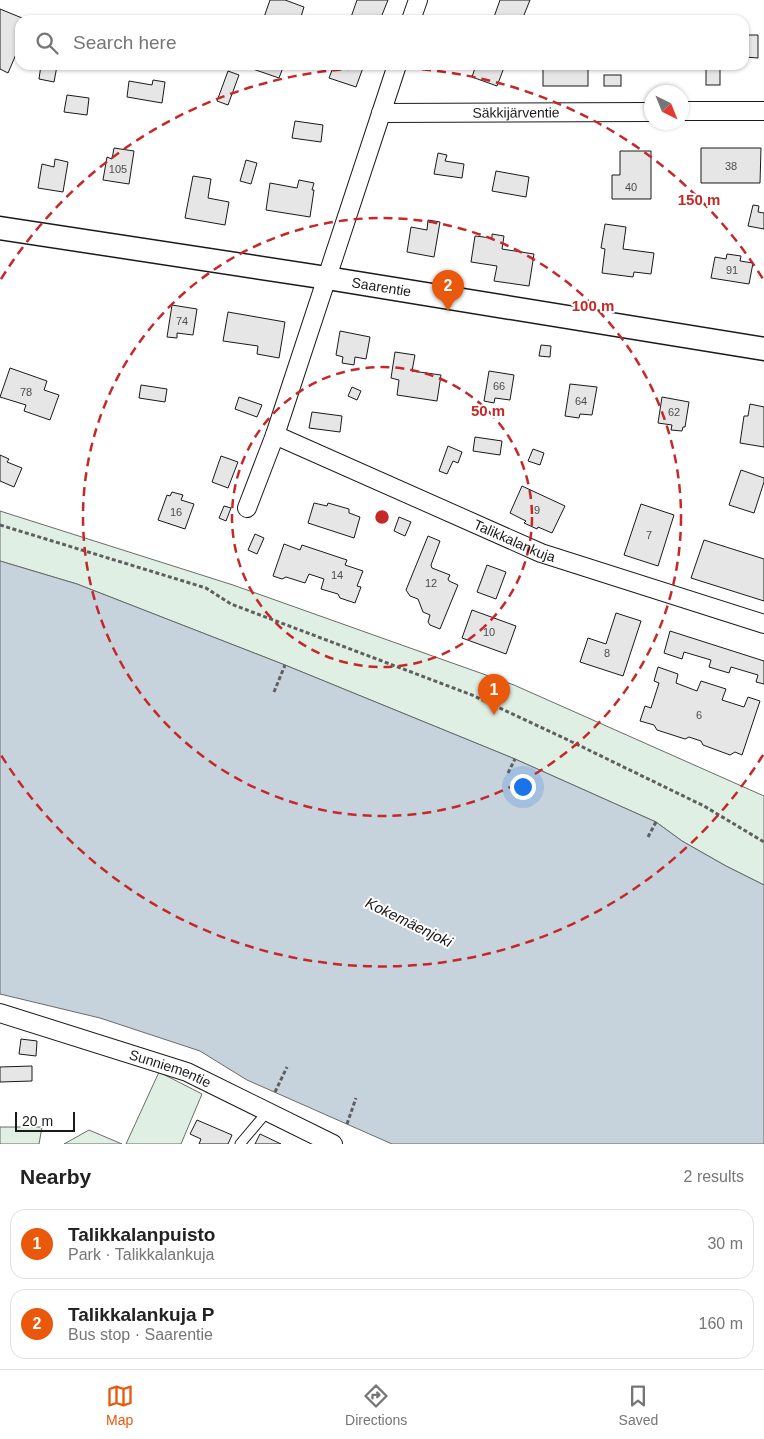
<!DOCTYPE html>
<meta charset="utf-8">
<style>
:root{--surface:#fff;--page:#f6f6f6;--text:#222;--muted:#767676;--line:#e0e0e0;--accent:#ea580c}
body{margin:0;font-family:Helvetica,sans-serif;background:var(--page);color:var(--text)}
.compass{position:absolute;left:644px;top:85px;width:45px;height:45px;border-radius:50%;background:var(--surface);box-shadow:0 1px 4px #0004;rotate:137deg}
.scale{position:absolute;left:15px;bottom:12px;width:60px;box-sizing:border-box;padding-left:5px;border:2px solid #1a1a1a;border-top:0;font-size:14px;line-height:18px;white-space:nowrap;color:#1a1a1a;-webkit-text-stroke:4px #fff;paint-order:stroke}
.you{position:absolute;left:522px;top:786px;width:18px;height:18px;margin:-12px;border:4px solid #fff;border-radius:50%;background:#1a73e8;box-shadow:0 0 0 8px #1a73e833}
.badge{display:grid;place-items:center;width:32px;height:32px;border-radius:50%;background:var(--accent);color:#fff;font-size:16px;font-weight:700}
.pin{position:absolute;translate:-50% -41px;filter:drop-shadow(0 1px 2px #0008)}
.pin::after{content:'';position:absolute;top:26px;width:18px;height:15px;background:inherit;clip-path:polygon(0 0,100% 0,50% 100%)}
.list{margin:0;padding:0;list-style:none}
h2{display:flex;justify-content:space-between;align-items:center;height:65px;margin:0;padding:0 20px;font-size:21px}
h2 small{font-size:16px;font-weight:400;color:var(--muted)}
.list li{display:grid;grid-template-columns:32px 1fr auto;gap:15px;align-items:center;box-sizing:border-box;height:70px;margin:0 10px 10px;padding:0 10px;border:1px solid var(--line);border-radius:15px}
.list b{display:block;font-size:19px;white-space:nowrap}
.list p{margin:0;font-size:16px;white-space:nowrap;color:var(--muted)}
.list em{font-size:16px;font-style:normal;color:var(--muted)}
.icon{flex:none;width:28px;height:28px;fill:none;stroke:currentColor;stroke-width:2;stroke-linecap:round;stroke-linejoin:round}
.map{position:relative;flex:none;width:764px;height:1144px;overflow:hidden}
.search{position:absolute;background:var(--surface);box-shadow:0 1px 4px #0004;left:15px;right:15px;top:15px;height:55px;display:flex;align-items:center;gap:12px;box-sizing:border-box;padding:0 18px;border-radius:15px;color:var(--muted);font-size:19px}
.sheet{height:225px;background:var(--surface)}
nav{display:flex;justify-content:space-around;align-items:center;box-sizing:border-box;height:70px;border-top:1px solid var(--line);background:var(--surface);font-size:14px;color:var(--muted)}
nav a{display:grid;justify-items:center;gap:2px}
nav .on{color:var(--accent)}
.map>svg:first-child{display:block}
</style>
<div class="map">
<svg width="764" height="1144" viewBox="0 0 764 1144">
<rect width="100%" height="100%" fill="#fff"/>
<g fill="#e0efe3" stroke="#6a6a6a">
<polygon points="0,511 233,585 514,685 764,796 764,885 726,866 682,841 656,822 515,759 285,665 77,584 0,561"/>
<polygon points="159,1072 202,1094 181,1144 126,1144"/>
<polygon points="0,1127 42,1127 39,1144 0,1144"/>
<polygon points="89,1130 122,1144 64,1144"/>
</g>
<polygon fill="#c6d2dc" stroke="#6a6a6a" points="0,561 77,584 285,665 515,759 656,822 682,841 726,866 764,885 764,1144 392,1144 247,1080 200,1051 100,1018 0,994"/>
<g fill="#e6e6e6" stroke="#1a1a1a">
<polygon points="270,0 285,0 304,7 300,20 263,20"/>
<polygon points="357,0 388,0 380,20 350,20"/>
<polygon points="500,0 530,0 522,20 502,20 494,17"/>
<polygon points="0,9 27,20 20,20 20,45 8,73 0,69"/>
<polygon points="744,35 758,35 758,58 744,57"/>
<polygon points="41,65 57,66 54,82 39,79"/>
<polygon points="248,65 284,65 279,78 247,67"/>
<polygon points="334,65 364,65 356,87 329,78"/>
<polygon points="476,65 505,65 497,86 472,77"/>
<rect x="543" y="65" width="45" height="21"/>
<rect x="706" y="65" width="14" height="20"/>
<polygon points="228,71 239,75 228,105 217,101"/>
<rect x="604" y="75" width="17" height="11"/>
<polygon points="153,80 165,82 162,103 127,97 129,81 152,85"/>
<polygon points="67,95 89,98 87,115 64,112"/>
<polygon points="295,121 323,125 321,142 292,138"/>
<polygon points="114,148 134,151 129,184 103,180 107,157 112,159"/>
<polygon points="701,148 761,148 760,183 701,183"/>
<polygon points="620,151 651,151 651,199 612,199 612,175 620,175"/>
<polygon points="438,153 447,155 445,161 464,164 462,178 434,174"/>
<polygon points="55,159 68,162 63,192 38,188 42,164 54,167"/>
<polygon points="246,160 257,163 251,184 240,181"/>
<polygon points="496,171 529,177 526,197 492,191"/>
<polygon points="193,176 211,179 208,198 229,202 225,225 185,218"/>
<polygon points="299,180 314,183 312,190 314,190 310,217 266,210 270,183 297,188"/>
<polygon points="753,205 759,206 758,212 764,213 764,229 748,226"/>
<polygon points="428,220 440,222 434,257 407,252 411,227 427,230"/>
<polygon points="605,224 626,227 623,249 654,253 651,274 634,272 633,277 602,273 605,249 601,248"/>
<polygon points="492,234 504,236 502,249 534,254 529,286 494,281 497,266 471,262 475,236 492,238"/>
<polygon points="727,254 741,256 740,261 753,263 749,284 711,278 715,257 726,259"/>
<polygon points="172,305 197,309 193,335 177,333 177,338 167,337"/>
<polygon points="228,312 285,322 279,358 257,354 258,346 223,341"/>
<polygon points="340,331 370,337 366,359 355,357 354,365 342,363 343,357 336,355"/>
<polygon points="541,345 551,346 550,357 539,356"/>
<polygon points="395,352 415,355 412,371 441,375 437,401 397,395 399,380 391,378"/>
<polygon points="10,368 47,381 44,390 59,395 50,420 24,411 26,405 0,397"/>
<polygon points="489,371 514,375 510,400 495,398 494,403 484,401"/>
<polygon points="570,384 597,387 592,415 580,414 579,418 565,416"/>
<polygon points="141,385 167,389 165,402 139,398"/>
<polygon points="352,387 361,391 357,400 348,396"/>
<polygon points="239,397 262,405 257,417 235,409"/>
<polygon points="662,397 689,402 685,427 683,427 682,431 671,430 672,425 658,423"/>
<polygon points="750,404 764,407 764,447 740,443 744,416 748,416"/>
<polygon points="312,412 342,416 340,432 309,428"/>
<polygon points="475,437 502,441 500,455 473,451"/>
<polygon points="448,446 462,452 458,463 453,461 447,474 439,471"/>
<polygon points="533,449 544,453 540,465 528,461"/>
<polygon points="0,455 9,459 7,462 22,468 14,487 0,481"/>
<polygon points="221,456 238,462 228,488 212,482"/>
<polygon points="741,470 764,478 764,482 754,513 729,505"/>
<polygon points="522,486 565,506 552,533 538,527 537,529 524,523 526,521 510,513"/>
<polygon points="172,492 183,495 181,500 194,504 185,529 158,520 167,495 170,496"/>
<polygon points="314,503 327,506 328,503 349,509 349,513 360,517 354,538 308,523"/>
<polygon points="641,504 674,515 658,566 624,555"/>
<polygon points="224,506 231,508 226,521 219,518"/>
<polygon points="399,517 411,522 405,536 394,531"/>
<polygon points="255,534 264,538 257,554 248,550"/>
<polygon points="428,536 440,541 431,565 432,568 450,575 448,579 449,581 458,585 440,629 430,625 428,622 430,615 423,612 418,599 410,596 406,590"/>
<polygon points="704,540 764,559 764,601 691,578"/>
<polygon points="284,544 300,550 302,545 347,560 345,565 363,571 357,586 361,587 355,603 340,598 338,594 321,589 324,579 309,574 305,583 286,577 282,579 273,576"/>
<polygon points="487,565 506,572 496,599 477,592"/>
<polygon points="472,610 516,626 506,654 462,638"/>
<polygon points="616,613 641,621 623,676 580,662 588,638 606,644"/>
<polygon points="670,631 764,661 764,684 756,682 758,675 731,667 729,673 709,667 711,660 684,652 682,659 664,653"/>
<polygon points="658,667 678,674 676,683 697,691 701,681 726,689 722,700 744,707 748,697 760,701 742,755 735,752 730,755 703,745 701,741 689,737 685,739 657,730 654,725 640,721 645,706 651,708 659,683 654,681"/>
<polygon points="21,1039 37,1041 36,1056 19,1054"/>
<polygon points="32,1066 32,1081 0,1082 0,1067"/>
<polygon points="197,1120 232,1135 228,1144 199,1144 201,1139 190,1134"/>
<polygon points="260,1134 281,1144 255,1144"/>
</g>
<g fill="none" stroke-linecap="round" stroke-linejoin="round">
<defs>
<polyline id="service" points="240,1144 267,1112"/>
<g id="minor">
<polyline points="411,20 418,0"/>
<polyline points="682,111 764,111"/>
<path id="s1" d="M381,113l271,-1"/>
<path id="s2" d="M275,435l266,118 223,71"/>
<polyline points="247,508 275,435 397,65"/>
<path id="s3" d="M0,1013l187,59 146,72"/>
</g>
<g id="tertiary">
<path id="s4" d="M0,228l327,50 437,71"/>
</g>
</defs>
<use href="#service" stroke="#1a1a1a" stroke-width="11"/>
<use href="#minor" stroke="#1a1a1a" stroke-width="20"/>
<use href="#tertiary" stroke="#1a1a1a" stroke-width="25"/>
<g stroke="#5f5f5f" stroke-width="3" stroke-dasharray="4 2.5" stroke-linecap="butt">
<polyline points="0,525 206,588 231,604 472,695 568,740 704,806 764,842"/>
<polyline points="274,692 285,665"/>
<polyline points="508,773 515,759"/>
<polyline points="648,837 656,822"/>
<polyline points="275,1092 287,1067"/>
<polyline points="347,1124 356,1098"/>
</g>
<use href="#service" stroke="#fff" stroke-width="9"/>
<use href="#minor" stroke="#fff" stroke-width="18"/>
<use href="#tertiary" stroke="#fff" stroke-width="22"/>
</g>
<g fill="none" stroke="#c62828" stroke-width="2.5" stroke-dasharray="9 6">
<circle cx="382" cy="517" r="150"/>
<circle cx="382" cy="517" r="299"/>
<path d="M763 755A449 449 0 0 1 1 755M1 279A449 449 0 0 1 763 279"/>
</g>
<g text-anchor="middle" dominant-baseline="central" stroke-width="4" stroke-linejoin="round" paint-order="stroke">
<g font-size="11" fill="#4d4d4d">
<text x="731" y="166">38</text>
<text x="118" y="169">105</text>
<text x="631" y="187">40</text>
<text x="732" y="270">91</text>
<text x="182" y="321">74</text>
<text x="499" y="386">66</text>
<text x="26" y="392">78</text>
<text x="581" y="401">64</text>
<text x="674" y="412">62</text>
<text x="537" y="510">9</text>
<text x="176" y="512">16</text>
<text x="649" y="535">7</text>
<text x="337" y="575">14</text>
<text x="431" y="583">12</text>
<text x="489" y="632">10</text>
<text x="607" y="653">8</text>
<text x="699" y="715">6</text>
</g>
<g font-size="14" fill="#1a1a1a" stroke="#fff">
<text stroke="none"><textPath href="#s1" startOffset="135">Säkkijärventie</textPath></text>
<text stroke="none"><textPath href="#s4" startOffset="386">Saarentie</textPath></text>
<text stroke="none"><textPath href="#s2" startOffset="262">Talikkalankuja</textPath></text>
<text stroke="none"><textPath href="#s3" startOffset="179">Sunniementie</textPath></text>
</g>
<g font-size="15" font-style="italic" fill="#1a1a1a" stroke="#fff">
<text transform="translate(409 922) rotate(26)">Kokemäenjoki</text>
</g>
</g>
<circle cx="382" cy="517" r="8" fill="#c62828" stroke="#fff" stroke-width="2.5"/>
<g font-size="15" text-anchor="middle" font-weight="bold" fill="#c62828" stroke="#fff" stroke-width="4" stroke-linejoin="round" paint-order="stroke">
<text x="699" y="205">150 m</text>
<text x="593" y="311">100 m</text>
<text x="488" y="416">50 m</text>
</g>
</svg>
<svg class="compass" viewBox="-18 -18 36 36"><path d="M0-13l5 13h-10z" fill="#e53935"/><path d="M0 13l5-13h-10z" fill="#767676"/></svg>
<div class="scale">20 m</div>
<div class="you"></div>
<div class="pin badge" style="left:494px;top:715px">1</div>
<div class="pin badge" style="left:448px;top:311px">2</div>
<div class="search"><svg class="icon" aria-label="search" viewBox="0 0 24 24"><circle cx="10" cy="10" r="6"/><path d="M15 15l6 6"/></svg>Search here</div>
</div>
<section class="sheet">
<h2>Nearby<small>2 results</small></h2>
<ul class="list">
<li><span class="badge">1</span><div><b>Talikkalanpuisto</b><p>Park · Talikkalankuja</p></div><em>30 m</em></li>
<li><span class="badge">2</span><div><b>Talikkalankuja P</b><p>Bus stop · Saarentie</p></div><em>160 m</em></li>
</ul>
</section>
<nav>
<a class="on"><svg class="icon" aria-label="map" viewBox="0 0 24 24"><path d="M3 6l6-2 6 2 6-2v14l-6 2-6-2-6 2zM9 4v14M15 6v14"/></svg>Map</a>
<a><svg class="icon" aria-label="directions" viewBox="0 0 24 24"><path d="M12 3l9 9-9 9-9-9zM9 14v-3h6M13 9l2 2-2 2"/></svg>Directions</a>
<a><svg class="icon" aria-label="saved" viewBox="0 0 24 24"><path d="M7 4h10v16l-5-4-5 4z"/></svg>Saved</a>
</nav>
